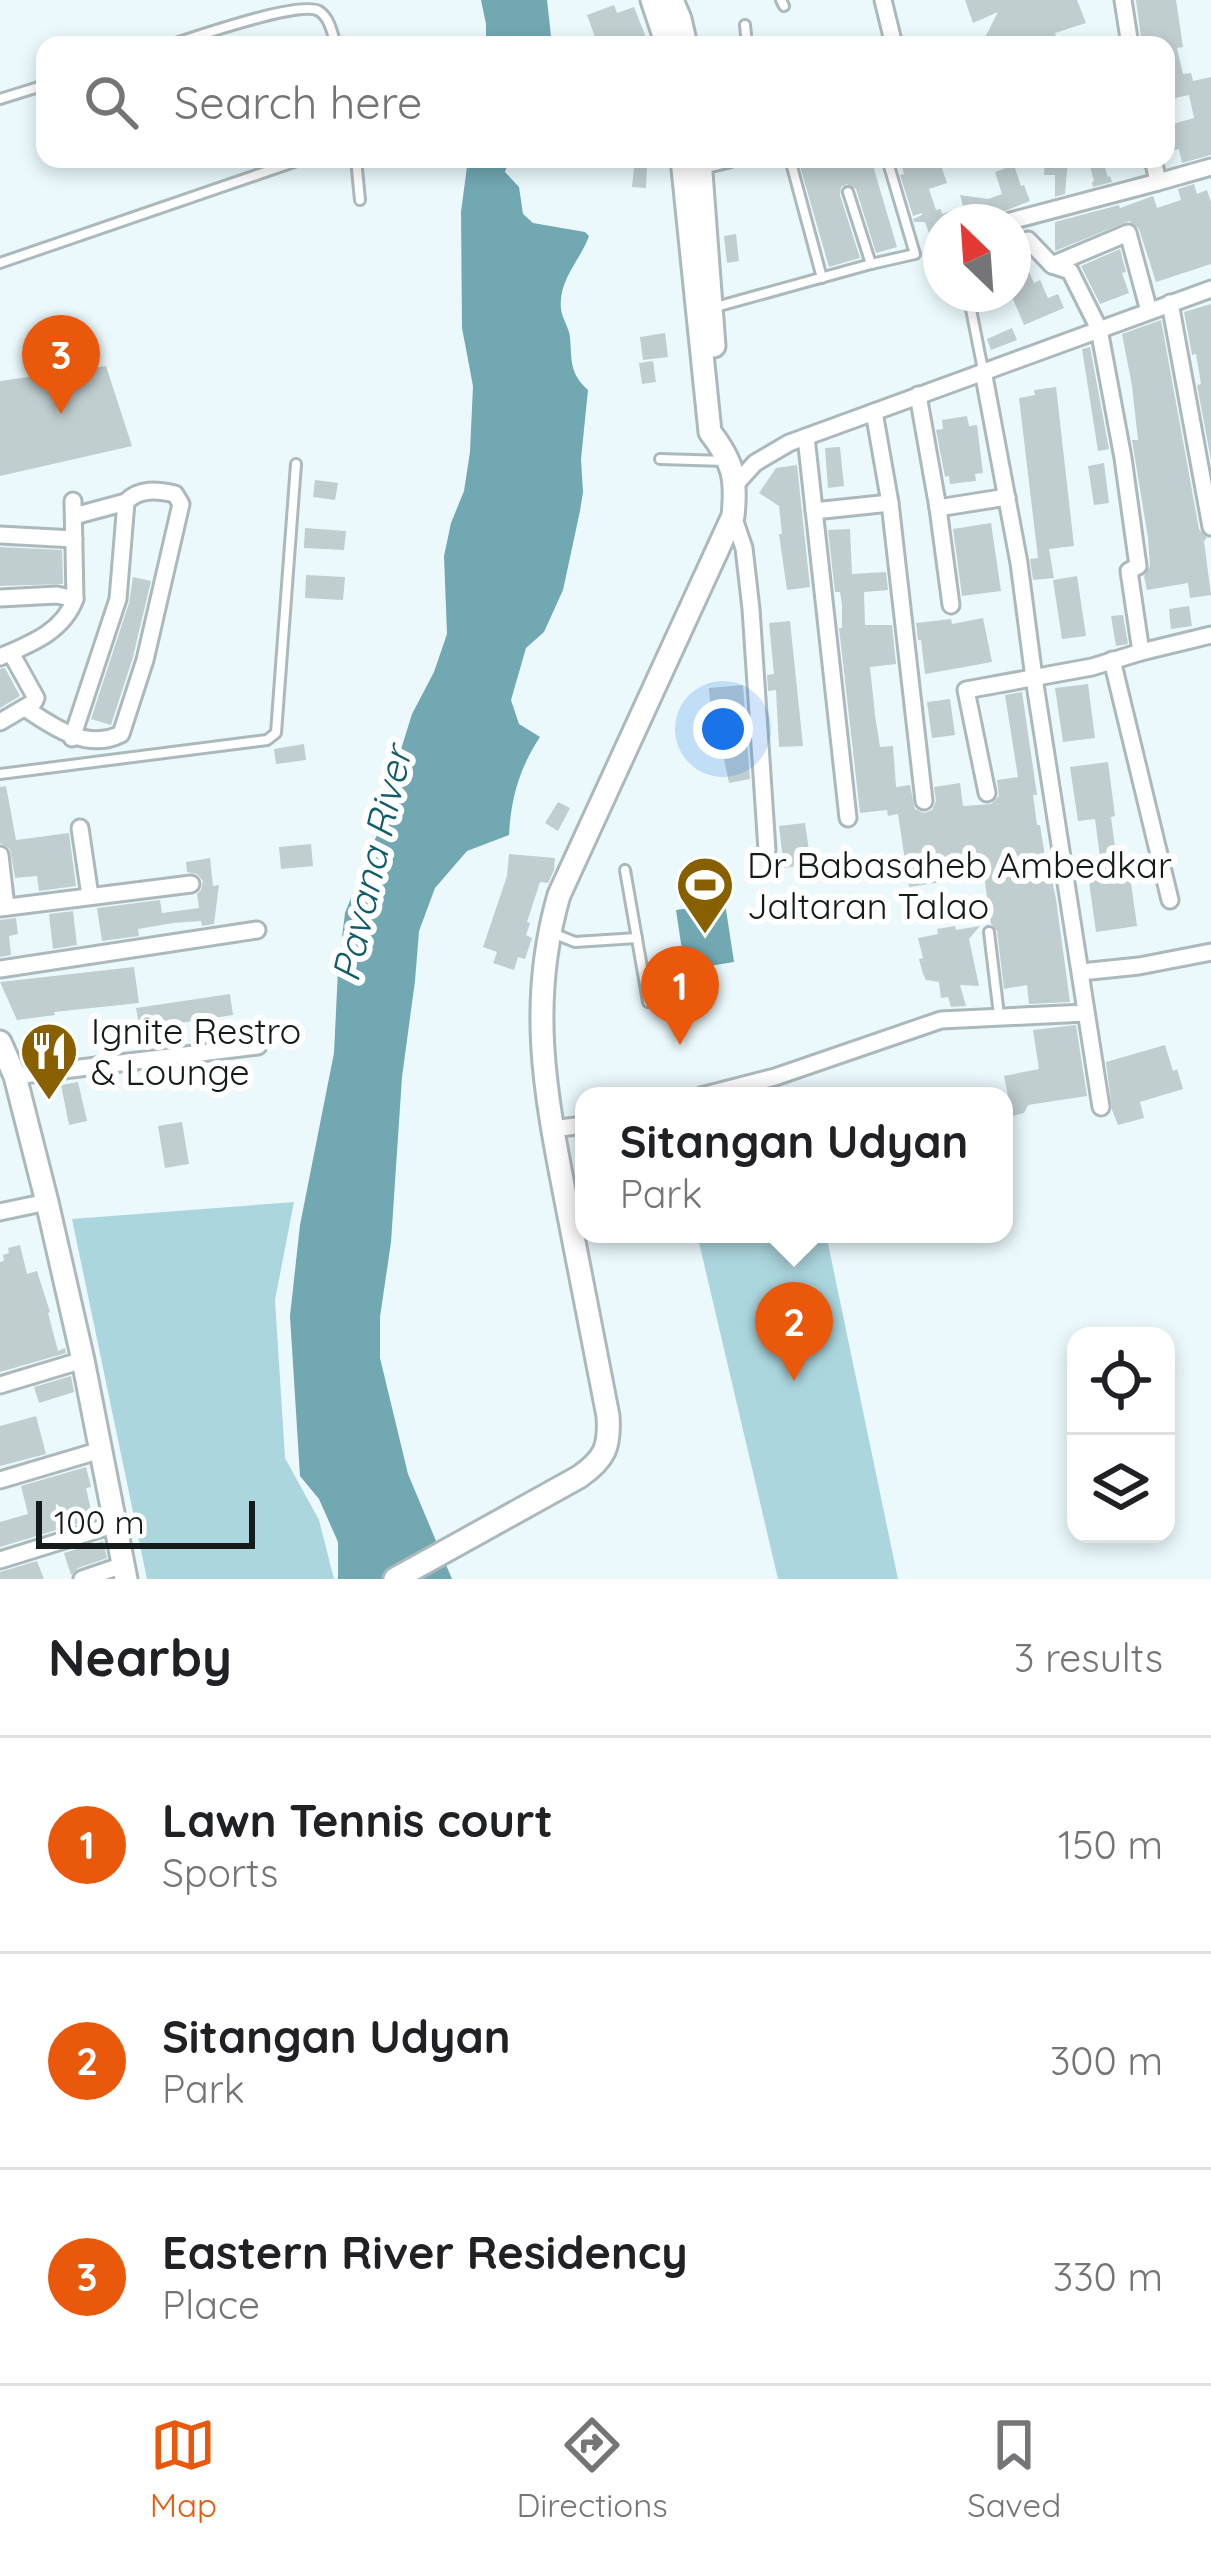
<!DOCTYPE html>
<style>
:root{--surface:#fff;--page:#f6f6f6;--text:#202124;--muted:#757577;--line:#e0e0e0;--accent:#ea580c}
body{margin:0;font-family:Quicksand,sans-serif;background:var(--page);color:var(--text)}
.controls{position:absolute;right:36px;bottom:36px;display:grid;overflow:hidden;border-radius:24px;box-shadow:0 6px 18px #0003}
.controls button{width:108px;height:108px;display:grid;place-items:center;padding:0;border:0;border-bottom:3px solid var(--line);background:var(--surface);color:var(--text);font:60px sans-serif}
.compass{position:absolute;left:923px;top:204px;width:108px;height:108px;border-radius:50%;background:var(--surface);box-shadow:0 6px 18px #0003;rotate:335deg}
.scale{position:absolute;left:36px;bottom:30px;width:219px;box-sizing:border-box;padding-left:12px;border:6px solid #151a1b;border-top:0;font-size:33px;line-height:42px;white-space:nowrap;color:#151a1b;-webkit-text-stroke:9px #fff;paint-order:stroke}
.you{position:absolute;left:723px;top:729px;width:42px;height:42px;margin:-30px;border:9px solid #fff;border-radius:50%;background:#1a73e8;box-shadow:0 0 0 18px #1a73e833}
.badge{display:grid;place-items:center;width:78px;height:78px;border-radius:50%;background:var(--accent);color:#fff;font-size:39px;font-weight:700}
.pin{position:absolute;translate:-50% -99px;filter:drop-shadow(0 3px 6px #0008)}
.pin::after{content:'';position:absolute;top:63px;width:42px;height:36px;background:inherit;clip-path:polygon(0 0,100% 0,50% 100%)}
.popup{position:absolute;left:575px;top:1087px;width:438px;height:156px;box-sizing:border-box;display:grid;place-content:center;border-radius:24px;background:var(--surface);filter:drop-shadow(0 3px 9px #0005);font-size:39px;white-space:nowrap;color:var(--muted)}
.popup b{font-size:45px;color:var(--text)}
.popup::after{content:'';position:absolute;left:50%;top:100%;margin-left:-24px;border:24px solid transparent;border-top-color:var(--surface)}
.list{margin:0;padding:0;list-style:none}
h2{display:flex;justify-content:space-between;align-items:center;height:156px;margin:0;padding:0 48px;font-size:51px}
h2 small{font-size:39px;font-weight:400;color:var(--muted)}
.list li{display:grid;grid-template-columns:78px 1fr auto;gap:36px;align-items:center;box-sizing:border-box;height:216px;padding:0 48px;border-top:3px solid var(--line)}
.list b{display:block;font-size:45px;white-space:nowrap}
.list p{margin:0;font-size:39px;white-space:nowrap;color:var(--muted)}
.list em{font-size:39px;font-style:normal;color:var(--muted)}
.icon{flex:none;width:66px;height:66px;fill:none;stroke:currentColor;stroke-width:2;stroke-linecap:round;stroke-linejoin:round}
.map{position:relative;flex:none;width:1211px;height:1579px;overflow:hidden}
.search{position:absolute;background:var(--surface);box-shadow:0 6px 18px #0003;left:36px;right:36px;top:36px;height:132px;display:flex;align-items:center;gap:30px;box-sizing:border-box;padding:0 42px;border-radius:24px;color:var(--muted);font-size:45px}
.sheet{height:804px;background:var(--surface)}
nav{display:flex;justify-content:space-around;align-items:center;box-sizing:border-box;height:168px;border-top:3px solid var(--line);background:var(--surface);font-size:33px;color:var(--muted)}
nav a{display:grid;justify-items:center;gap:6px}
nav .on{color:var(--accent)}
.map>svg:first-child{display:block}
</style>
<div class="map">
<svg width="1211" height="1579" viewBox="0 0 1211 1579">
<rect width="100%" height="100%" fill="#ebf9fc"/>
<g fill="#acd6de">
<polygon points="294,1202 275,1300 285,1458 319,1520 334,1579 147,1579 72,1219"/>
<polygon points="697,1234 826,1234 898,1579 778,1579"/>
</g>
<g fill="#71a8b2">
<polygon points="481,0 547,0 552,45 486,45 486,24"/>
<path d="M468,159h41l-4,13 14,15 4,27 10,9 52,9 4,4c-9,25 -31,44 -28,73 1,10 8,18 9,28 2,23 -1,36 18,53l-7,69 2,33 -3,19 -17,79 -19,42 -18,16 -15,52 8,24 21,13c-21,32 -29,61 -31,98l-42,16 -32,37 -16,43 -4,50 -13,96 -11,165 -11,75v41l28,116 44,105h-114v-37l-19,-43 -19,-23 -10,-160 10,-91 34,-172 4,-83 7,-57 27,-68 21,-41 5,-45 14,-45 22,-42 13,-38 -3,-78 7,-33 13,-32 6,-39 3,-66 -11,-58 -1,-116z"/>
<polygon points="725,903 734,962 685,970 676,910"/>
</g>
<g fill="#c0ced0">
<polygon points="965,0 1077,0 1086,23 1055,33 1059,45 981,45 998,12 973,23"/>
<polygon points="1136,0 1176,0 1183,47 1177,48 1183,74 1191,73 1193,81 1211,77 1211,155 1182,163 1179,149 1166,153 1166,126 1194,118 1189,95 1166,100 1166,45 1142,45"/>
<polygon points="614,5 617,13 634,7 649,45 598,45 587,15"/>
<polygon points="823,159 871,159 897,247 876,253 856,189 847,184 841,187 840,195 860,258 829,267 800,166"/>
<polygon points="900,159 925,159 927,167 940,163 947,183 929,189 936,210 941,209 942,214 963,206 960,195 988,199 1002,194 995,172 1014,165 1021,186 1024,185 1030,201 994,215 992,210 972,222 941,222 941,228 929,233 925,222 914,222 913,219 922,215 922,213 913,216 900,175 904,174"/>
<polygon points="1045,159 1068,159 1065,194 1055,197 1055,175 1044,175"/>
<polygon points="1088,159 1102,159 1108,177 1110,176 1112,182 1093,187 1092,182 1094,181"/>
<polygon points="634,167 647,168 646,188 632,187"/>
<polygon points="1194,184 1197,194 1207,190 1211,202 1211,264 1156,282 1139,229 1129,221 1055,251 1055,222 1119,205 1120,208 1153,196 1157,208 1181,200 1178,189"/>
<polygon points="736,234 739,261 727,263 724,236"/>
<polygon points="1013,235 1034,283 1040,280 1048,298 1058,294 1064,308 1024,325 1013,299"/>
<polygon points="1120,249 1126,272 1122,273 1129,293 1100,304 1081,266"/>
<polygon points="1211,304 1211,460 1197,385 1201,384 1196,354 1192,355 1184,312"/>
<polygon points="1161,320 1199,529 1207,538 1204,541 1211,595 1190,598 1188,583 1147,590 1144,576 1150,566 1148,538 1132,440 1138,440 1132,386 1122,334"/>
<polygon points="1012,328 1017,340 991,350 987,339"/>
<polygon points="665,333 668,357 643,360 640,337"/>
<polygon points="1090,347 1109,449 1098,451 1082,349"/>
<polygon points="653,361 656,382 642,384 639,363"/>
<polygon points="106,366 132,446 0,476 0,381"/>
<polygon points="1056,387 1074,546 1049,549 1054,578 1033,580 1030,559 1038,558 1019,398 1035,395 1034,390"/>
<polygon points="967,416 969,426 977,425 983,473 975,474 976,481 950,484 949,476 945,477 936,430 943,429 942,420"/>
<polygon points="840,447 844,486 828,488 825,448"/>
<polygon points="1104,463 1109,503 1094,505 1088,466"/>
<polygon points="797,465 810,587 787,590 779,534 782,534 779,506 759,493 776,468"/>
<polygon points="315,480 338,483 335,500 313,497"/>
<polygon points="991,523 1001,591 962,596 953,529"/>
<polygon points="305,528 346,531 344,550 304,548"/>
<polygon points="850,529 852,574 886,572 888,590 864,592 865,625 892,625 896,664 870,667 875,715 880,747 893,746 896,787 910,785 915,809 924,813 932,810 936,801 934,787 960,783 963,806 991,804 999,796 997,780 1018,777 1005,695 1022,692 1037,795 1033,795 1037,825 1040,825 1048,876 1051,875 1056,899 1070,1002 1029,1004 1027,985 1004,989 997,931 991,924 982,862 960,866 962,879 909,887 898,814 888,816 887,810 860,813 839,628 842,628 842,605 840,592 835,592 828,530"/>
<polygon points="0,547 62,550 63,584 0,586"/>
<polygon points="306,575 345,577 343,600 305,598"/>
<polygon points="1077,576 1086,636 1062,639 1053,580"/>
<polygon points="133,577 151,581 133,657 111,725 91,719 129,603"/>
<polygon points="1189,606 1192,626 1171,629 1169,609"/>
<polygon points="1123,615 1128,644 1116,646 1111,616"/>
<polygon points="983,618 992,662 925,674 921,640 918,640 916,623 951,619 952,624"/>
<polygon points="790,621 803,746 779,747 776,690 768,691 767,675 774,674 769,623"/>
<polygon points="5,668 20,696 0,708 0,669"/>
<polygon points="1088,684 1095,738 1063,742 1055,688"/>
<polygon points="743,685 750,779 729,783 722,749 718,750 717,733 712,730 709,688"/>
<polygon points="950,699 955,735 932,738 927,702"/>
<polygon points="304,744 306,760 276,764 274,749"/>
<polygon points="1108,762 1115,816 1111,817 1117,863 1128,861 1137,926 1096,932 1087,867 1101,865 1095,819 1078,821 1070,767"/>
<polygon points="6,786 16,840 69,833 76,886 39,891 37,876 15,878 10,849 0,843 0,787"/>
<polygon points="558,802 570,808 558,831 545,823"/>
<polygon points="805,823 811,864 784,868 779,826"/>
<polygon points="311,844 313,866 281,869 279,847"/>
<polygon points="509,854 555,858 554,870 548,883 540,882 527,922 530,923 526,935 532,938 525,959 518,957 514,970 493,963 497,952 483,947 507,876"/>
<polygon points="210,858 213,886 219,885 214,924 202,926 201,921 173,923 138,929 139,936 102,941 97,908 160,900 162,913 199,908 197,894 201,890 203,881 197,874 187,872 186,862"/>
<polygon points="73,911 77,945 53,949 49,914"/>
<polygon points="16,918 18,934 9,936 11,955 0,957 0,920"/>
<polygon points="955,926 956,930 980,926 969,939 979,986 960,985 966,1006 951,1007 948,997 941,998 939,982 926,980 923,974 919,959 923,958 918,938 938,934 937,929"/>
<polygon points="134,967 139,1003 54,1012 55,1015 17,1020 0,982"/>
<polygon points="230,994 233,1015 166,1025 169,1045 143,1048 136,1008"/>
<polygon points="1076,1025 1087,1096 1028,1105 1024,1113 1012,1116 1004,1076 1039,1069 1033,1030"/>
<polygon points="1165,1045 1173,1071 1177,1069 1183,1089 1140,1102 1144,1118 1118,1125 1112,1110 1106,1062"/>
<polygon points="78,1082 87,1121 69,1125 61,1085"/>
<polygon points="182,1122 189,1164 165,1168 158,1126"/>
<polygon points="20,1245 27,1274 37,1271 50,1312 48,1313 58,1351 65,1348 66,1353 0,1372 0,1262 4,1261 3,1255 9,1253 8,1248"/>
<polygon points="71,1376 74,1392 39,1403 34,1387"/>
<polygon points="36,1416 46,1454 0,1466 0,1426"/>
<polygon points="86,1467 91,1487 86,1488 93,1519 0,1547 0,1522 28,1514 21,1486"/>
<polygon points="103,1541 107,1558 78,1568 71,1575 64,1553"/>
<polygon points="37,1561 44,1579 0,1579 0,1572"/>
</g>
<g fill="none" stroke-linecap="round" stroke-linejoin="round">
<defs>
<g id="lane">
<polyline points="781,0 784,6"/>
<polyline points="745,25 747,45"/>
<path d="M169,45c27,-8 130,-45 150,-34 11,7 13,22 17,34"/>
<polyline points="0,99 45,85"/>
<polyline points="356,159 360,200"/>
<polyline points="790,159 822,278"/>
<polyline points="0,263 303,159"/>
<polyline points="871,264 915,254 887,159"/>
<polyline points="968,294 983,370"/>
<polyline points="712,308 871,264 848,192"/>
<polyline points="660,459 726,461"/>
<polyline points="0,774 267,740 276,733 296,464"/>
<polyline points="625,870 648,1002 705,994"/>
<polyline points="989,932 999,1015"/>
<polyline points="555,934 575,942 637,938"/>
</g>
<g id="street">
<polyline points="883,0 894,45"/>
<polyline points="1123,0 1130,45"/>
<polyline points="1153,159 1158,182 1211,167"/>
<polyline points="691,168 729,159"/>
<polyline points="1007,222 1158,182"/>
<polyline points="1028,240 1052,265 1070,271 1099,329 1123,458 1138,566 1129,571 1141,652"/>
<polyline points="1052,265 1128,233 1149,311"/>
<polyline points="1170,303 1211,527"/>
<polyline points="983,371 1019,563 1034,678 1101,1107"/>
<polyline points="918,395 938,508 1007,497"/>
<polyline points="874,412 890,503 924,801"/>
<polyline points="806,437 848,818"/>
<polyline points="736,484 755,463 789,443 1211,289"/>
<polyline points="73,501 75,599"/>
<polyline points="938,508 951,605"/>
<polyline points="814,511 890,503"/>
<polyline points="733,516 744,548 751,609 767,850"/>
<polyline points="0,535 74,539"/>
<path d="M0,598l57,-3 18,4c-12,33 -45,45 -75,58"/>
<polyline points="1112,660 1170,900"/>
<path d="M25,708c28,19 62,43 96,26l24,-74 36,-156 -6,-10c-18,-4 -36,-6 -49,8"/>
<polyline points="0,722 34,702 36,698 11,653"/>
<polyline points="72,738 118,599 126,502 74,516"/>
<polyline points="987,793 966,690 1092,667 1141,652 1211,635"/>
<polyline points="80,828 90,896"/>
<polyline points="0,855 6,907"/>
<polyline points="0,908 191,884"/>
<polyline points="0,969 257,930"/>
<polyline points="1081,972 1139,966 1211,952"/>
<polyline points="15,1076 258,1046"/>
<polyline points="701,1096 775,1077 941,1020 1086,1013"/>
<polyline points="552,1129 584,1125"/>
<polyline points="0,1212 47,1202"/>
<polyline points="0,1385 83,1360"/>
<polyline points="0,1480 101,1450"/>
<polyline points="0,1560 116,1524"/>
<polyline points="82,1579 123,1565"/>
</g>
<g id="secondary">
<polyline points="652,0 667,45"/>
<polyline points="672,0 680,19 686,45"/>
<polyline points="700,159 714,346"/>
<polyline points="0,1042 15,1076 47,1202 83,1360 126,1579"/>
<path d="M395,1579l184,-102c26,-18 31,-30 29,-61 -13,-66 -26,-133 -39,-200 -22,-114 -43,-207 -10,-321l174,-379c4,-38 0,-54 -23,-84l-28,-273"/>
</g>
</defs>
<use href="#lane" stroke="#acb9bc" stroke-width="14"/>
<use href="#street" stroke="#acb9bc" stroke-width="21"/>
<use href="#secondary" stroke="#acb9bc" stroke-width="27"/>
<use href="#lane" stroke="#fff" stroke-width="8"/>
<use href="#street" stroke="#fff" stroke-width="15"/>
<use href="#secondary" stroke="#fff" stroke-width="21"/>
</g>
<defs>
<symbol id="stadium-pin" viewBox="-11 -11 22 30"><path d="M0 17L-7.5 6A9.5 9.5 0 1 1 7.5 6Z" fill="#896000" stroke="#fff"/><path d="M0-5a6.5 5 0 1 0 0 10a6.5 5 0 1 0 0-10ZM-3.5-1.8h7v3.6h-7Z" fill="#fff"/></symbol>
<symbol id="restaurant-pin" viewBox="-11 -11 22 30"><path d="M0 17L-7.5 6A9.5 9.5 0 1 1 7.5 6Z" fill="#896000" stroke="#fff"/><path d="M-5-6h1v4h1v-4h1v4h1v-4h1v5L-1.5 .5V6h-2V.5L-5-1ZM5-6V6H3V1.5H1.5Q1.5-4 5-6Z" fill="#fff"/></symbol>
</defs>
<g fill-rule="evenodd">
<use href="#stadium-pin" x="672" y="852" width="66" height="90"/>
<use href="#restaurant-pin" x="16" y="1018" width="66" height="90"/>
</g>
<g text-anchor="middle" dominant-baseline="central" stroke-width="12" stroke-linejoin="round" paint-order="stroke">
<g font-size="36" fill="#151a1b" stroke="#fff" text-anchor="start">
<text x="747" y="864">Dr Babasaheb Ambedkar<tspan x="747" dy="41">Jaltaran Talao</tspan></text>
<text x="91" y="1030">Ignite Restro<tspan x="91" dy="41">&amp; Lounge</tspan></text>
</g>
<g font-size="39" font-style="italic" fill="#0f5d68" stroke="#fff">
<text transform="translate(371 864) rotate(-77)">Pavana River</text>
</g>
</g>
</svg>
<div class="controls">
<button><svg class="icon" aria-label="locate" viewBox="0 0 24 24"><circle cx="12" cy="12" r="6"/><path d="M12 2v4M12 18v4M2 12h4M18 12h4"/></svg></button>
<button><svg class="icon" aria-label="layers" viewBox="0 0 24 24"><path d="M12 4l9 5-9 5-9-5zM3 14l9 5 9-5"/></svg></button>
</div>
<svg class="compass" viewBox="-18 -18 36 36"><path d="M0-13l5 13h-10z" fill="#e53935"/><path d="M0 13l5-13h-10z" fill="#757577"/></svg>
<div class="scale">100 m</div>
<div class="you"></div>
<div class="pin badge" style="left:680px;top:1045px">1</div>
<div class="pin badge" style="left:794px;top:1381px">2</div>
<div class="popup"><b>Sitangan Udyan</b>Park</div>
<div class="pin badge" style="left:61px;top:414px">3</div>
<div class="search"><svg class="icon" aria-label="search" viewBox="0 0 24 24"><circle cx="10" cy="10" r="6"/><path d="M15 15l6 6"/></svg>Search here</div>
</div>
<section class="sheet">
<h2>Nearby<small>3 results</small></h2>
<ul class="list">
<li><span class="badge">1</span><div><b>Lawn Tennis court</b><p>Sports</p></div><em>150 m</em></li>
<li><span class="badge">2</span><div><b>Sitangan Udyan</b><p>Park</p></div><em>300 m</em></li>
<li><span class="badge">3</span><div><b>Eastern River Residency</b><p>Place</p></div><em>330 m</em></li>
</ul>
</section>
<nav>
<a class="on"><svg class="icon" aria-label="map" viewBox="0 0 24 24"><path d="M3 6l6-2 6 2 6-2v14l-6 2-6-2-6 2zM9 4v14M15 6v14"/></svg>Map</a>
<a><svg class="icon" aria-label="directions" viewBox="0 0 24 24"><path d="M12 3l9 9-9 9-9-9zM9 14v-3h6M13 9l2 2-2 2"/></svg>Directions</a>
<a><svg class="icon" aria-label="saved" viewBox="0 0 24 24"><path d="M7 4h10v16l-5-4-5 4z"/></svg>Saved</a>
</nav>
